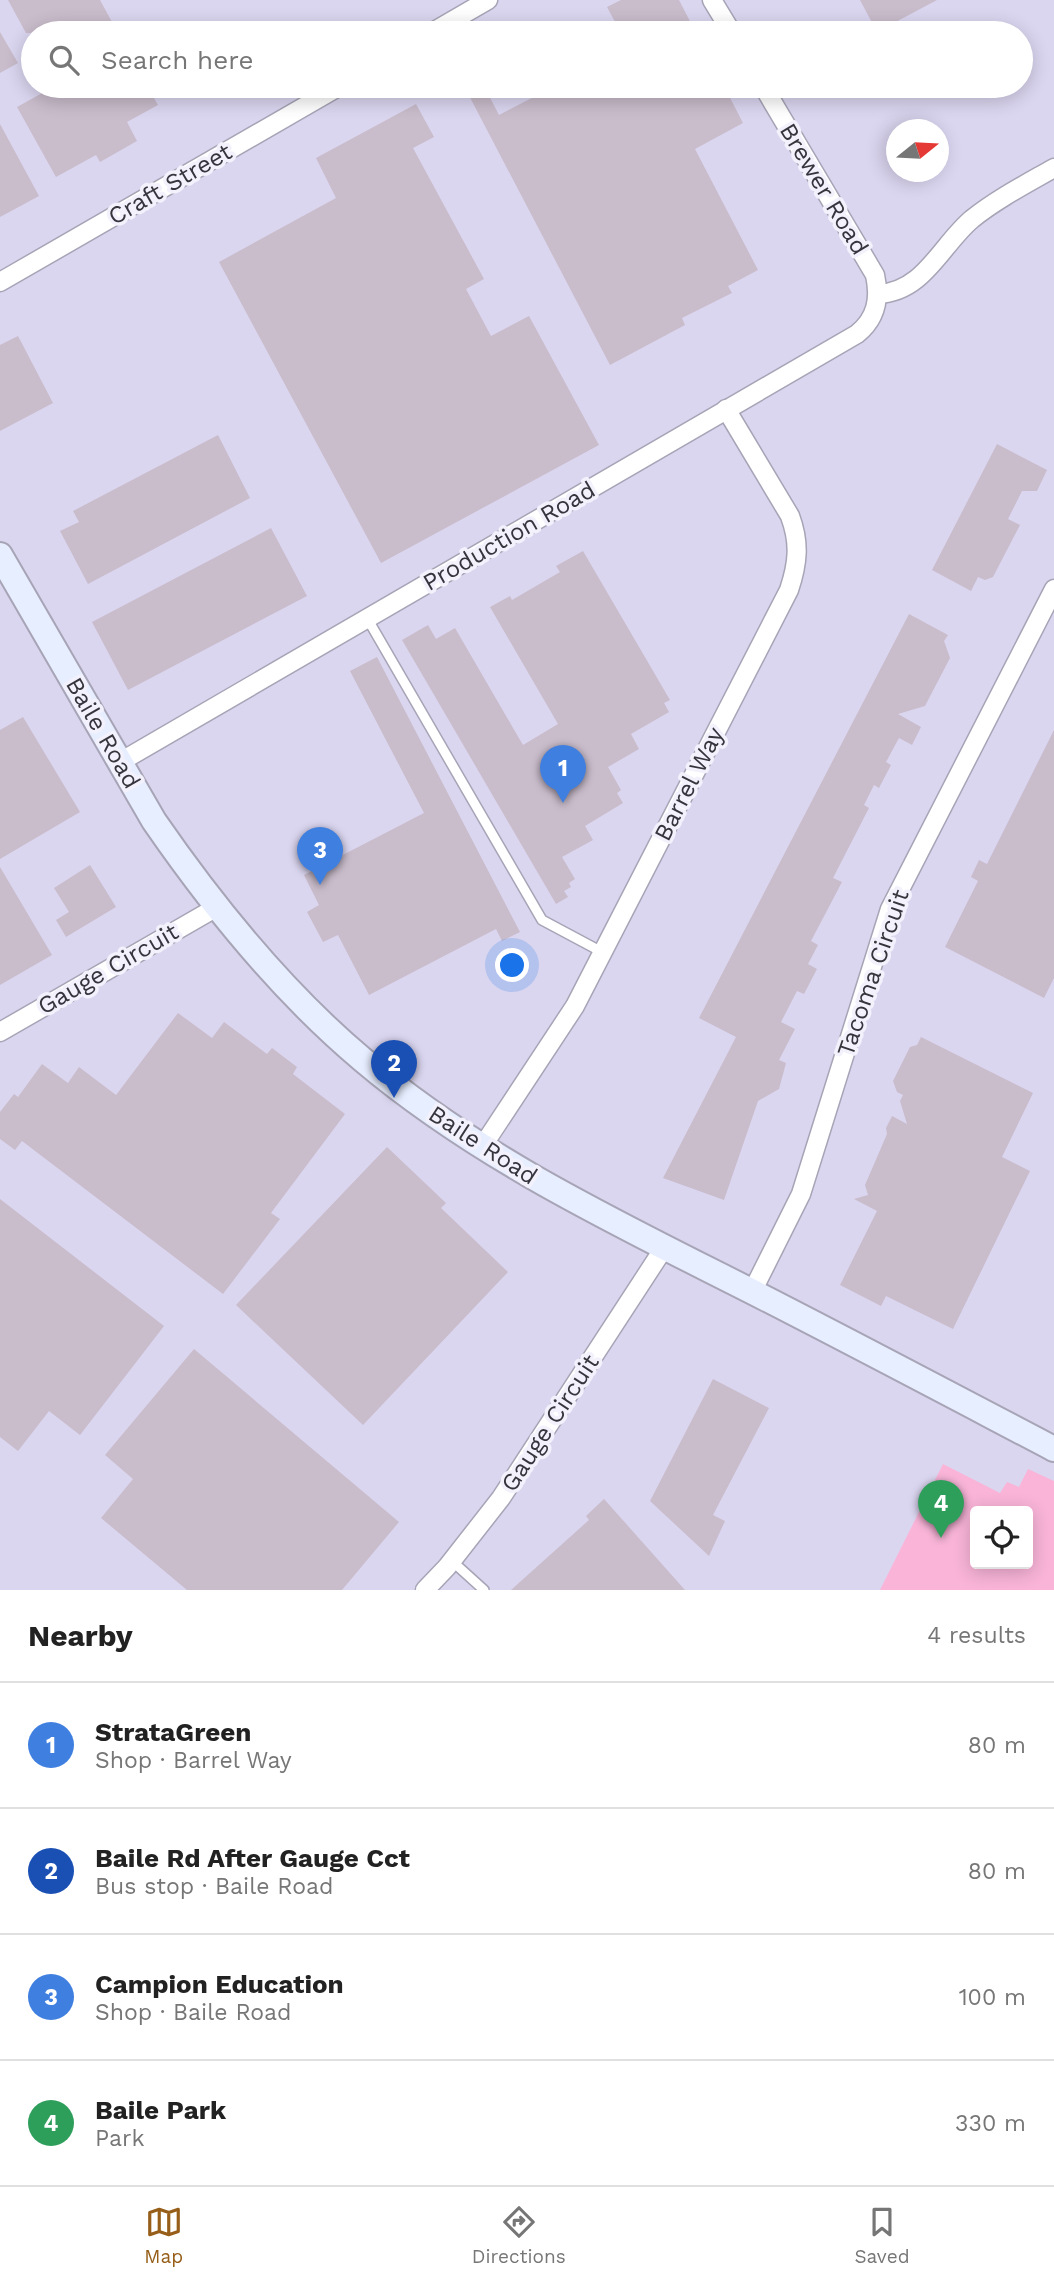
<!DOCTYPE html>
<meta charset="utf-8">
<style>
:root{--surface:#fff;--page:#f6f6f6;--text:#222;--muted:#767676;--line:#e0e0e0;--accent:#965e19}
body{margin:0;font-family:"Work Sans",sans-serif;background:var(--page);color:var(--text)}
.controls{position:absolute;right:21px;bottom:21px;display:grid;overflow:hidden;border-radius:7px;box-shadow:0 4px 18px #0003}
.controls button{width:63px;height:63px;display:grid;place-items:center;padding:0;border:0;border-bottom:2px solid var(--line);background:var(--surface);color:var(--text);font:35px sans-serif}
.compass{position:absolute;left:886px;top:119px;width:63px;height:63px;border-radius:50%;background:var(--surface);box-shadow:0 4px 18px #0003;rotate:72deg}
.you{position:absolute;left:513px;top:966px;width:24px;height:24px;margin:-18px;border:5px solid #fff;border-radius:50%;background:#1a73e8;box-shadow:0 0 0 10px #1a73e833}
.badge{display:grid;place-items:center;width:46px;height:46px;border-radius:50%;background:var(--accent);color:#fff;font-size:23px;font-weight:700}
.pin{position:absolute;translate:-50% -58px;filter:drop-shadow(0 2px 4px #0008)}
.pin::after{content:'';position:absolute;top:37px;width:24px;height:21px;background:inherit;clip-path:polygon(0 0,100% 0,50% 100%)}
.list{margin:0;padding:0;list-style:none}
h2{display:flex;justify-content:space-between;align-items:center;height:91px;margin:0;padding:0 28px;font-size:30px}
h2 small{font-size:23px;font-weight:400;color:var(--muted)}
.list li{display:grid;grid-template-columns:46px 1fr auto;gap:21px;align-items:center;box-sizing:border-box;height:126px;padding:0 28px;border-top:2px solid var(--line)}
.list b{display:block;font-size:26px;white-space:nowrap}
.list p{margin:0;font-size:23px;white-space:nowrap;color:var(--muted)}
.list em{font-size:23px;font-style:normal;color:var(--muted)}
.icon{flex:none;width:38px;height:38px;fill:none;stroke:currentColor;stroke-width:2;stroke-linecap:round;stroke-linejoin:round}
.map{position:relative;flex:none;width:1054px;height:1590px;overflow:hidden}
.search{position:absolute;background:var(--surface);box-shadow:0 4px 18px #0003;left:21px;right:21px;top:21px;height:77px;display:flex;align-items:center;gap:18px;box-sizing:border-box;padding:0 24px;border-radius:38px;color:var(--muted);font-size:26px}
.sheet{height:595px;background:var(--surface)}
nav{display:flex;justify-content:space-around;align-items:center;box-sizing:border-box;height:98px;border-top:2px solid var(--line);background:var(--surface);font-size:19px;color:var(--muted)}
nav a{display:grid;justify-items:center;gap:4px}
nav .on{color:var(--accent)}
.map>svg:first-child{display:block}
</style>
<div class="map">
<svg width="1054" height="1590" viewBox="0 0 1054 1590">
<rect width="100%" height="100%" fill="#e6e2f5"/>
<path fill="#dbd6f0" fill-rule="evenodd" d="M0,0h1054v1590h-1054zM33,33h988v53h-988zM897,130h42v42h-42zM975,1511h53v53h-53z"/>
<path fill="#f9b4d8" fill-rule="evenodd" d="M943,1464l57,29 7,-11 12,5 9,-18 26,12v109h-174zM975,1511h53v53h-53z"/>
<g fill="#c9bccb">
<polygon points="8,0 100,0 118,33 26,33"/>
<polygon points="621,0 679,0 696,33 621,33 607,7"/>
<polygon points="860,0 937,0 877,32"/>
<polygon points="0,32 18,63 0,73"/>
<polygon points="55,86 147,86 158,105 127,122 137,141 100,162 96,155 56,177 17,107"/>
<polygon points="464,86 484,86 499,115 555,86 724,86 743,123 695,149 758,270 728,286 732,293 682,318 685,325 610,365"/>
<polygon points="416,104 434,137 413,148 484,279 466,289 491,336 529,316 599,445 381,563 219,262 336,198 316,158"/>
<polygon points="0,124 39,196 0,217"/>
<polygon points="18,336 53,403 0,431 0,345"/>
<polygon points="218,435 250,498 88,584 60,531 79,522 73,511"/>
<polygon points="997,444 1047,470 1037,491 1022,491 1008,519 1020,525 993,577 985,580 978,577 971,591 932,570"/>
<polygon points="271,528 307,596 128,690 92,622"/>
<polygon points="583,551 670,700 664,703 669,712 631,734 639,749 608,767 621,790 617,793 623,803 585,826 593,840 562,857 575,879 569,883 571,887 564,891 568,897 556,904 402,640 428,625 436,639 455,628 523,745 558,724 490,607 510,596 512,600 560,572 556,566"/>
<polygon points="909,614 948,635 944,641 950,658 925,706 898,714 921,727 912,745 899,738 886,762 891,765 879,788 874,785 864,805 869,808 833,878 842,882 811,941 818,945 808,964 817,969 804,994 797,991 781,1022 795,1029 779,1060 786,1063 779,1089 758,1101 724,1200 663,1178 736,1037 699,1018"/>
<polygon points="377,657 520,932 502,941 496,929 369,995 338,935 323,942 307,912 319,905 304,875 424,813 350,671"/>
<polygon points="23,717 80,812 0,859 0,730"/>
<polygon points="1054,730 1054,978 1044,998 945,947 978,881 971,877 979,860 987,864"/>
<polygon points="90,865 116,907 66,937 56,920 69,912 54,888"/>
<polygon points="0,867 52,955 0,985"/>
<polygon points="178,1013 212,1038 224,1022 267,1054 272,1048 297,1067 293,1074 345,1114 271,1213 280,1219 223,1294 22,1141 15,1150 0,1139 0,1112 14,1094 18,1097 42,1064 68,1083 79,1067 116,1095"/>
<polygon points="921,1037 1033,1093 1002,1157 1030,1171 953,1329 886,1296 881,1306 840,1285 877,1211 854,1199 868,1195 865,1185 887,1134 886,1128 892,1116 907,1124 900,1101 903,1095 897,1092 893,1081 910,1047 917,1045"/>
<polygon points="387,1147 446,1203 441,1208 508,1272 363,1425 236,1305"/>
<polygon points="0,1199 164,1326 80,1435 49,1411 18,1451 0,1437"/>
<polygon points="194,1349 399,1522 342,1590 187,1590 101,1518 133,1479 105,1455"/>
<polygon points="713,1379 769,1408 713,1515 725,1521 709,1556 650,1501"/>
<polygon points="604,1499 685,1590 511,1590 589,1520 586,1516"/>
</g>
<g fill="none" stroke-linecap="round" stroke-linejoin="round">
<defs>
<g id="lane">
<polyline points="367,618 542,920 602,952"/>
<polyline points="452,1561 484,1590"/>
</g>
<g id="street">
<polyline points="712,0 732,33"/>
<polyline points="431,33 488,0"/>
<polyline points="0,282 340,86"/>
<path d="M878,294c46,-2 63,-49 94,-75 25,-20 54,-35 82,-51"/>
<path d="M120,762l737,-428c20,-16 23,-36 18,-59l-112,-189"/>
<polyline points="0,1032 217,907"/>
<path d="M482,1147l93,-141 214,-416c9,-27 11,-47 1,-74l-64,-107"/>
<polyline points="752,1292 801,1194 890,909 1054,589"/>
<polyline points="425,1590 447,1567 501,1498 664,1248"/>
</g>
<path id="secondary" d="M0,555l154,266c60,87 128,171 209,239 116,98 254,163 388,231 102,52 202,105 303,158"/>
</defs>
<use href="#lane" stroke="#a7a4b6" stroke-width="12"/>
<use href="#street" stroke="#a7a4b6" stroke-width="21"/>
<use href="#secondary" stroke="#a7a4b6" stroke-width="28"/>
<use href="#lane" stroke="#fff" stroke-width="9"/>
<use href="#street" stroke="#fff" stroke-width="18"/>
<use href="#secondary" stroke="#e7eeff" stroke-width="24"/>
</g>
<g text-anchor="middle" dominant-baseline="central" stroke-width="7" stroke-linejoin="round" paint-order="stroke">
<g font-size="24" fill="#36343c" stroke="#f3f1fc">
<text transform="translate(170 184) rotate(-30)">Craft Street</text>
<text transform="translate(824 189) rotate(59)">Brewer Road</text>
<text transform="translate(509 536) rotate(-30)">Production Road</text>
<text transform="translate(103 733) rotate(60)">Baile Road</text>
<text transform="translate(689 784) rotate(-63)">Barrel Way</text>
<text transform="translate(108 969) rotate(-30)">Gauge Circuit</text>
<text transform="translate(873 973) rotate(-71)">Tacoma Circuit</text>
<text transform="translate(483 1145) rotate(33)">Baile Road</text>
<text transform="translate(550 1423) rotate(-57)">Gauge Circuit</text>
</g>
</g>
</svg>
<div class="controls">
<button><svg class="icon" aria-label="locate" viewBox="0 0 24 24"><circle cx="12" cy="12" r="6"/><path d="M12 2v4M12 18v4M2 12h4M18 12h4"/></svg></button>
</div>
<svg class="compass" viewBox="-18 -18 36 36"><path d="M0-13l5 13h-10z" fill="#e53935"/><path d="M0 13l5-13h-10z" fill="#767676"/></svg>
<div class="you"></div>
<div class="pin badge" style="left:563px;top:803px;background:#3f7fe0">1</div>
<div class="pin badge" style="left:394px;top:1098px;background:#1a4fb4">2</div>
<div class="pin badge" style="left:320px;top:885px;background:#3f7fe0">3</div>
<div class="pin badge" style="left:941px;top:1538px;background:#2e9e5b">4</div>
<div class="search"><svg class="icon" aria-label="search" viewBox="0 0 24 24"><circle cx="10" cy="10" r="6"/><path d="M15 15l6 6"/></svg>Search here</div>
</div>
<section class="sheet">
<h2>Nearby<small>4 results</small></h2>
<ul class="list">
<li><span class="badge" style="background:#3f7fe0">1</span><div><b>StrataGreen</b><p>Shop · Barrel Way</p></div><em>80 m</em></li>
<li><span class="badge" style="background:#1a4fb4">2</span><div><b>Baile Rd After Gauge Cct</b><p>Bus stop · Baile Road</p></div><em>80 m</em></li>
<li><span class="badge" style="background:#3f7fe0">3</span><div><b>Campion Education</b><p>Shop · Baile Road</p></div><em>100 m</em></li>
<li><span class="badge" style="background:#2e9e5b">4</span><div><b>Baile Park</b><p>Park</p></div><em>330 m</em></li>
</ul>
</section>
<nav>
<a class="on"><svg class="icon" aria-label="map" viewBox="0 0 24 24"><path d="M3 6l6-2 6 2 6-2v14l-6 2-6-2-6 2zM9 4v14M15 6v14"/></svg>Map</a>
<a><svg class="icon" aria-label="directions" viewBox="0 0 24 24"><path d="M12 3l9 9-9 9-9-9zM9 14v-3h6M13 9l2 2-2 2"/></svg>Directions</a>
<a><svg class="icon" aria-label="saved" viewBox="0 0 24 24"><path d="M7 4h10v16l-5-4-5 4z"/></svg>Saved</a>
</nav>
